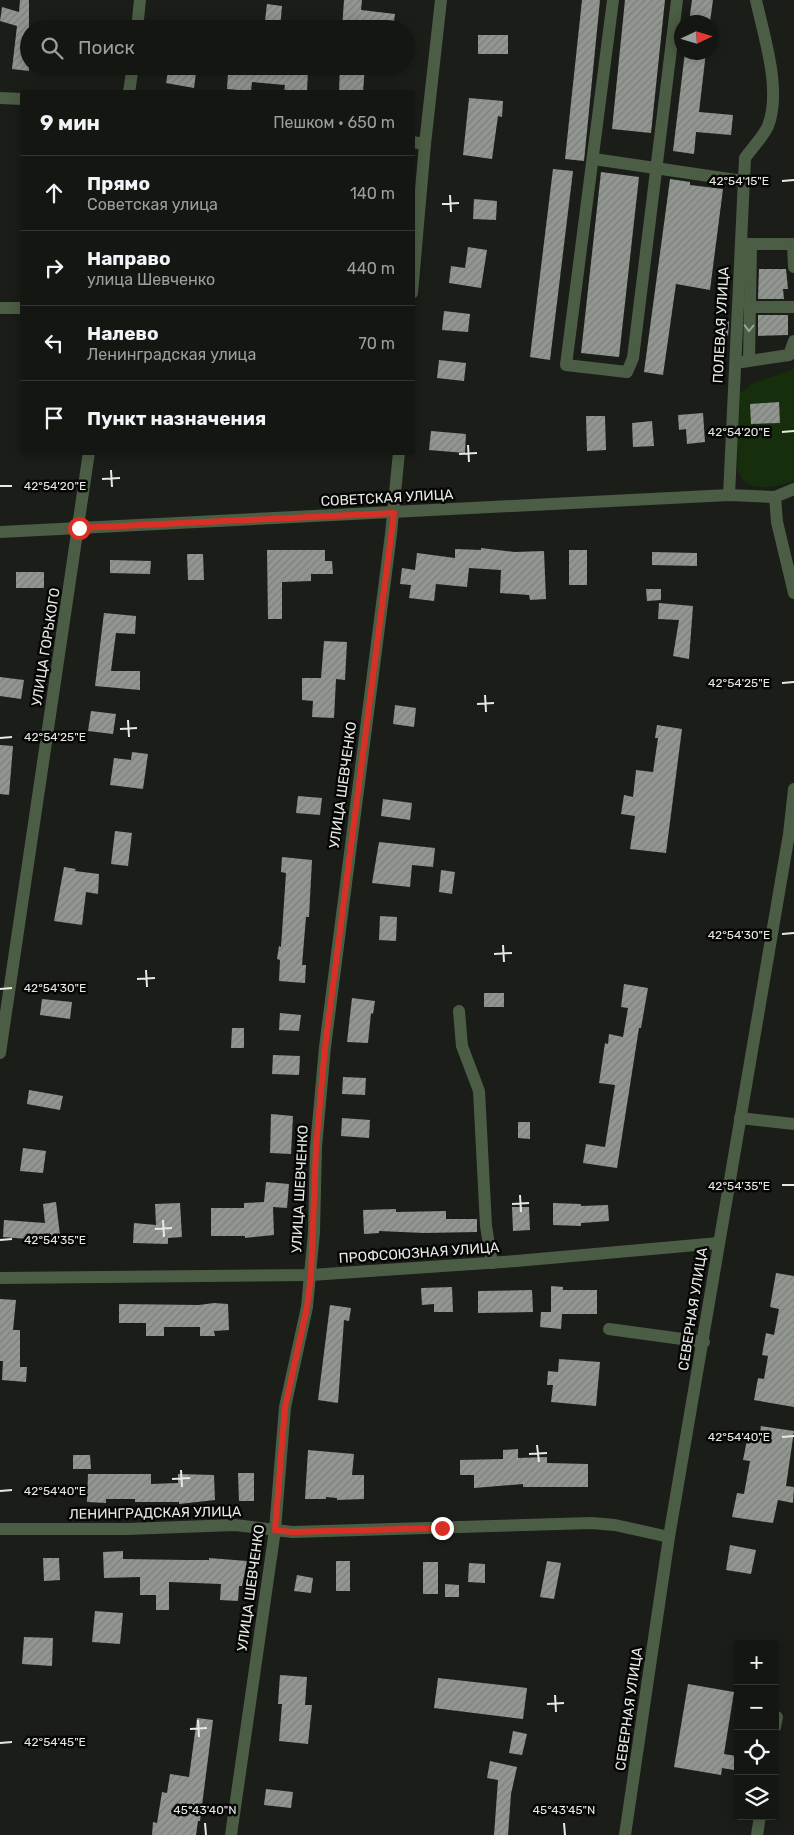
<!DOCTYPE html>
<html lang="ru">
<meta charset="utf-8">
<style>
:root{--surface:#141612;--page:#212320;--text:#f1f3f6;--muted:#9d9f9f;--line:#333532}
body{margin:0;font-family:Rubik,sans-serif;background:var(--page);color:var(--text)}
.controls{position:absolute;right:15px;bottom:15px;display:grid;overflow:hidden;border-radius:5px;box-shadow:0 2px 12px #0003}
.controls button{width:45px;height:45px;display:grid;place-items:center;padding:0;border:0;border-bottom:1px solid var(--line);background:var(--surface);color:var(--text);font:25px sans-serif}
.compass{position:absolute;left:674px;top:15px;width:45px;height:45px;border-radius:50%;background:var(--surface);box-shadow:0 2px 12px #0003;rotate:86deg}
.stop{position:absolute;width:15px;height:15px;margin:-11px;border:4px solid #d93025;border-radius:50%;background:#fff}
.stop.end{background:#d93025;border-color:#fff;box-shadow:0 1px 5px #0008}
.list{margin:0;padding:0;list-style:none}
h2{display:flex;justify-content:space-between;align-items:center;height:65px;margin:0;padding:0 20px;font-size:21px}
h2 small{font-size:16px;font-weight:400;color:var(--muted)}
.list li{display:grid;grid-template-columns:32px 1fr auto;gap:15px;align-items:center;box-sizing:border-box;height:75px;padding:0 20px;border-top:1px solid var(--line)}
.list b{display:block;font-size:19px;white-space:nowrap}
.list p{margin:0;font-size:16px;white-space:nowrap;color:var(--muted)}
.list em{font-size:16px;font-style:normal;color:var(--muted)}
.icon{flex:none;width:28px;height:28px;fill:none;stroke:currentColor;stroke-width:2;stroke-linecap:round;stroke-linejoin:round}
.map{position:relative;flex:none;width:794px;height:1835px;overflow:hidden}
.search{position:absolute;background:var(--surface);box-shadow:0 2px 12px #0003;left:20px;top:20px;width:395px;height:55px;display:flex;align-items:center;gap:12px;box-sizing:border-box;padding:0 18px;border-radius:28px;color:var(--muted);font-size:19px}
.panel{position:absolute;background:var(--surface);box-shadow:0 2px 12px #0003;left:20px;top:90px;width:395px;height:365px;border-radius:5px}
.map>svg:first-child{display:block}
</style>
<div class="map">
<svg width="794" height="1835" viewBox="0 0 794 1835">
<defs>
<pattern id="building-hatch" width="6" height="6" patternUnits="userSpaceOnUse" patternTransform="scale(1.25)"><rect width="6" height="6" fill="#929690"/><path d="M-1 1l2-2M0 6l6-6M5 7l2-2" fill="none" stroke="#7b7e7a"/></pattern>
</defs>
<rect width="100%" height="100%" fill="#1a1d18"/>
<path fill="#162e0b" d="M794,367v113c-20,9 -52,14 -57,-13l3,-74 13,-10 38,-13z"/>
<g fill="url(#building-hatch)">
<polygon points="20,0 29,0 29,71 12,69 17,26 0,21 2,7 19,12"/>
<polygon points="344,0 362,0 361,10 395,14 393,29 342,29"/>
<polygon points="582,0 600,0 584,161 565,159"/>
<polygon points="625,0 665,0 651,133 612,129"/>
<polygon points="692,0 713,0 710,22 689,22"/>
<polygon points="267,4 282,6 280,29 264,29"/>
<rect x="478" y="35" width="30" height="19"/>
<polygon points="685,52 706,52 699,112 733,115 731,135 696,132 694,154 673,151"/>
<polygon points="169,66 185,66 184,71 196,73 194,88 166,83"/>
<polygon points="258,66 308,70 307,92 284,92 285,85 252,82 251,91 227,89 228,73 245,74 245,70 257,71"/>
<polygon points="340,66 365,66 363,92 339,92"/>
<polygon points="469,98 503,101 502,117 498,116 492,159 463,155"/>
<polygon points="553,169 573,171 550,360 530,357"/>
<polygon points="601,172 639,177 619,357 581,353"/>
<polygon points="670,179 690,182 690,185 723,189 710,290 676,284 663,375 644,372"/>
<polygon points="474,199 497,201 496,220 473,219"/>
<polygon points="468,247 487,250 481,288 449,283 451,266 465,268"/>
<polygon points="759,269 786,269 788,289 783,289 784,299 758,299"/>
<polygon points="444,311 470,314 468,332 442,330"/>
<polygon points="758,315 788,315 788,335 758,336"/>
<polygon points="723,321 729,321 728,336 722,336"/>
<polygon points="439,360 466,363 464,381 437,378"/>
<polygon points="779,402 780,423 751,424 750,404"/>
<polygon points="703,413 705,442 687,444 686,429 679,430 678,415"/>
<polygon points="586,416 605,416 606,450 587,451"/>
<polygon points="652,421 654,446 633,447 632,423"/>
<polygon points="431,431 466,434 465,453 429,450"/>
<polygon points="481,548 515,552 544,551 546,599 530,600 529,595 500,593 501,570 469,568 467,587 436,584 434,601 409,598 411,585 400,584 402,568 415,570 417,553 455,558 455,549 481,550"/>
<polygon points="267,550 325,550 325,561 332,561 333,574 311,574 311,581 282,582 282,619 268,619"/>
<rect x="569" y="550" width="18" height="35"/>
<polygon points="652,552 697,553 697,566 652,565"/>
<polygon points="187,554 203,554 204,580 188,580"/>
<polygon points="110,560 151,561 150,574 110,573"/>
<rect x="16" y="572" width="28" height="16"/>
<polygon points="646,589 661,589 661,600 647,601"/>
<polygon points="659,603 693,606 689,659 673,656 679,620 658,619"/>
<polygon points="104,613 136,616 135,634 116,633 111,671 140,671 140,690 95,686"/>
<polygon points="324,641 347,642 345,680 336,679 334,718 312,717 313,701 302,700 302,678 321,678"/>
<polygon points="0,677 24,680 21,699 0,696"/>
<polygon points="395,705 416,708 414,727 393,724"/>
<polygon points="91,711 116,714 113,734 88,731"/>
<polygon points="657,725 682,729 666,853 630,849 635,816 621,814 624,795 633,797 636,770 653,772 658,738 655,738"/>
<polygon points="0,745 13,746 9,795 0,794"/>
<polygon points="132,752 148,754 143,789 110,785 114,758 131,760"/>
<polygon points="298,796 322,798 320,815 296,813"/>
<polygon points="383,799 412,803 410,820 381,816"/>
<polygon points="115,831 132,833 128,866 111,864"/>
<polygon points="379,842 435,848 433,867 412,865 410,887 372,883"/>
<polygon points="282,857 312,860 309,917 306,917 302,965 306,965 305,983 279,981 280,960 277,959 279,946 281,947 286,873 281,872"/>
<polygon points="64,867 76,869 75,871 99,874 98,894 86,892 82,925 54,921"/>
<polygon points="441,870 455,872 452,894 439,892"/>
<polygon points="380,916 397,917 396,941 379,940"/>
<polygon points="624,984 648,988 641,1028 639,1028 617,1168 583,1163 586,1144 605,1147 615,1085 599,1083 605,1043 608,1044 609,1034 623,1037 628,1008 621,1007"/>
<rect x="484" y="993" width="20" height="14"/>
<polygon points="352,998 375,1001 373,1014 371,1013 368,1043 347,1042"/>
<polygon points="42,999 72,1002 70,1019 40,1015"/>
<polygon points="280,1013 301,1015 299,1031 279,1030"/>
<polygon points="232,1028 244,1028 244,1048 231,1048"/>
<polygon points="273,1055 300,1056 299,1075 272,1074"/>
<polygon points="343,1077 366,1078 365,1095 342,1094"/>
<polygon points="29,1090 63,1096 60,1110 27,1104"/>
<polygon points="271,1114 293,1116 291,1154 270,1153"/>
<polygon points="342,1118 370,1120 369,1138 341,1136"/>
<polygon points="518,1122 530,1122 530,1139 518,1138"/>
<polygon points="23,1148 46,1151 43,1173 20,1171"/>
<polygon points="266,1182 289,1184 287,1208 273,1207 274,1235 245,1238 245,1236 211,1236 211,1208 244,1208 244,1203 264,1202"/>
<polygon points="56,1202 60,1235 27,1239 3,1237 4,1220 45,1223 43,1204"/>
<polygon points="180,1203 182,1237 168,1238 168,1244 133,1243 134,1223 156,1225 155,1204"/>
<polygon points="553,1203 581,1204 581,1206 608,1205 609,1221 581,1223 581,1226 553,1225"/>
<polygon points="512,1207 529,1207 530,1230 513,1231"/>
<polygon points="396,1209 396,1212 446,1211 446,1219 477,1219 477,1232 424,1233 379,1231 379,1233 364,1234 363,1210"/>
<polygon points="776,1273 794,1276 794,1407 754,1400 758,1378 764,1379 768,1356 762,1355 766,1333 774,1335 779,1309 770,1307"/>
<polygon points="551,1286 563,1287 563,1290 597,1290 597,1314 562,1314 561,1329 540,1327 541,1312 551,1312"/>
<polygon points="452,1287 453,1312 434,1312 434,1304 422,1305 421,1288"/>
<polygon points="532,1290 533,1312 478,1313 478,1291"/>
<polygon points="0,1299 16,1300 13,1330 20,1330 20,1367 27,1367 26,1382 2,1380 3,1361 0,1361"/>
<polygon points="214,1303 228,1304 229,1330 214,1331 215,1336 200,1336 200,1327 164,1327 164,1336 146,1336 146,1323 119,1323 119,1304 199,1305"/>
<polygon points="330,1305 351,1308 349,1321 344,1320 338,1403 318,1400"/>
<polygon points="559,1359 600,1362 596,1406 551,1402 553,1385 547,1385 548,1371 558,1372"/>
<polygon points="761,1426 794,1431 786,1486 794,1487 793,1503 778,1500 773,1523 732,1517 737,1493 744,1494 750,1461 743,1460 748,1435 759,1437"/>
<polygon points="518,1449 518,1458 547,1457 547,1463 588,1464 588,1487 523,1487 523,1484 474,1488 474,1475 460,1475 460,1460 503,1459 503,1450"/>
<polygon points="308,1450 354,1454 352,1475 364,1475 364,1499 337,1500 337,1498 326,1497 326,1499 305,1499"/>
<polygon points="73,1455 90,1455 91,1469 73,1469"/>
<polygon points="238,1473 254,1473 254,1501 239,1501"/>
<polygon points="88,1474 151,1474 151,1484 178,1483 178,1474 214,1475 215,1500 179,1504 179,1502 135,1502 135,1499 106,1499 106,1503 87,1502"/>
<polygon points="730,1545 756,1550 751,1574 726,1570"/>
<polygon points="123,1551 123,1559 188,1560 209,1560 209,1558 247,1561 242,1586 239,1586 238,1601 220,1600 221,1584 169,1582 169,1610 156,1610 156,1595 140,1595 140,1577 104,1578 103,1552"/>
<polygon points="43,1558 59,1558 60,1580 44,1581"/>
<rect x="336" y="1561" width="14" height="30"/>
<polygon points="547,1561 561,1563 554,1599 540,1597"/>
<rect x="423" y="1562" width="15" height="32"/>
<polygon points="469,1563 485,1564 485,1583 468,1582"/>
<polygon points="297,1575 313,1578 311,1593 294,1591"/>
<polygon points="445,1584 459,1585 459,1597 445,1597"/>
<polygon points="95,1611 123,1613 120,1644 92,1642"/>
<polygon points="24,1637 53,1638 52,1666 22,1664"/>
<polygon points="280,1675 307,1677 305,1705 312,1705 308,1744 279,1741 282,1704 278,1704"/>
<polygon points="438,1678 527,1688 523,1719 434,1708"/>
<polygon points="688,1684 734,1692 724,1754 736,1756 734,1770 722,1768 721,1775 674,1767"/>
<polygon points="197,1718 213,1720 200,1821 198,1821 196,1835 152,1835 153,1822 157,1823 162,1792 167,1793 170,1774 189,1777"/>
<polygon points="513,1731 527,1734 522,1755 509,1753"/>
<polygon points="490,1761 517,1767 511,1794 508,1835 494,1835 498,1780 487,1778"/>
<polygon points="266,1789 293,1792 291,1808 264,1805"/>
</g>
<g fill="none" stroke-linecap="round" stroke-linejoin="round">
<g stroke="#4c5d45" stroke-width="12">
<polyline points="613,0 566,365 627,372 633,358 677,0"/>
<polyline points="137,29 140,0"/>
<polyline points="129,92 133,66"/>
<polyline points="0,98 22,99"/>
<polyline points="412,142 425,144"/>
<polyline points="594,159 743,181"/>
<polyline points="744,244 794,244"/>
<polyline points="793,244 794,267"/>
<polyline points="412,293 425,144 441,0"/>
<polyline points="750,307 794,307"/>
<polyline points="0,308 22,308"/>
<polyline points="749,361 751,244"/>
<polyline points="742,362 789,355 794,341"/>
<path d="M729,495l16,-337c7,-10 18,-21 23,-32 14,-36 -4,-89 -12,-126"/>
<polyline points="775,497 777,522 794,593"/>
<polyline points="0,532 729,495 775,497 794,489"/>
<polyline points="459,1011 462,1046 479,1091 486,1226 492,1263"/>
<polyline points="0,1053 89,452"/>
<polyline points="740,1118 794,1124"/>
<polyline points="0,1278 311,1275 516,1261 719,1243"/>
<polyline points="609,1329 704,1342"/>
<polyline points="0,1529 127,1529 235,1525 292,1532 591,1523 615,1525 669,1537"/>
<polyline points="775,1727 777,1717"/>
<polyline points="231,1835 275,1530 285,1407 307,1307 314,1232 316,1147 325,1047 391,534 399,452"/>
<polyline points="625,1835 669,1537 789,834 794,789"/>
<polyline points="757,1835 760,1816"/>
</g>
</g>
<defs><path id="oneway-chevron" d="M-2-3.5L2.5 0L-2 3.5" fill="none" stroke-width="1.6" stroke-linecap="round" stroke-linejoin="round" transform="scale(1.25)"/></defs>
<use stroke="#9aa396" href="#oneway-chevron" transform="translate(749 328) rotate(91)"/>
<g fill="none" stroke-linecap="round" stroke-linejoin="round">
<polyline stroke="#d93025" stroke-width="6" points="79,528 394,513 325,1047 316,1147 311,1276 307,1307 285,1407 275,1530 292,1532 442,1528"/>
</g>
<path fill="none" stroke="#e7e9e7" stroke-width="2" d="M782,181l12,-1M450,195l1,17M442,204l17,-1M782,432l12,-1M468,445l1,17M459,454l18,-1M111,470l1,17M102,479l18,-1M0,486h12M782,683l12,-1M485,695l1,17M477,704l17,-1M128,720l1,17M120,729l17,-1M0,738l12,-1M782,934l12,-1M503,945l1,17M494,954l18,-1M146,970l1,17M137,979l18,-1M0,989l12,-1M782,1185h12M520,1195l1,17M512,1204l17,-1M163,1220l1,17M155,1229l17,-1M0,1240l12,-1M782,1437l12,-1M537,1445l2,17M529,1454l18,-1M181,1470l1,17M172,1479l18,-1M0,1491l12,-1M555,1695l1,17M547,1704l17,-1M198,1720l1,17M190,1729l17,-1M0,1743l12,-1M205,1823l1,12M564,1823l1,12"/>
<g text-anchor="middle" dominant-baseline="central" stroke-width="5" stroke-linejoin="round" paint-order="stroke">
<g font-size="14" fill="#e7e9e7" stroke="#060705">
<text transform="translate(721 325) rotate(-87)">ПОЛЕВАЯ УЛИЦА</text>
<text transform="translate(387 498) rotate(-3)">СОВЕТСКАЯ УЛИЦА</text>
<text transform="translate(46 647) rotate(-81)">УЛИЦА ГОРЬКОГО</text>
<text transform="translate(343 785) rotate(-82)">УЛИЦА ШЕВЧЕНКО</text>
<text transform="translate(300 1189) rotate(-87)">УЛИЦА ШЕВЧЕНКО</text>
<text transform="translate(419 1253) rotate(-4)">ПРОФСОЮЗНАЯ УЛИЦА</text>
<text transform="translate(693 1309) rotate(-81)">СЕВЕРНАЯ УЛИЦА</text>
<text transform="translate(155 1513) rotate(-1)">ЛЕНИНГРАДСКАЯ УЛИЦА</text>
<text transform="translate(251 1588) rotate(-82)">УЛИЦА ШЕВЧЕНКО</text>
<text transform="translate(629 1709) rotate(-82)">СЕВЕРНАЯ УЛИЦА</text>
</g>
</g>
<g font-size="12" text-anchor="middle" fill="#e7e9e7" stroke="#060705" stroke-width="5" stroke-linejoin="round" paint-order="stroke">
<text x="739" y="185">42°54'15"E</text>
<text x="739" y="436">42°54'20"E</text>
<text x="55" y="490">42°54'20"E</text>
<text x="739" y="687">42°54'25"E</text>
<text x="55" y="741">42°54'25"E</text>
<text x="739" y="939">42°54'30"E</text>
<text x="55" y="992">42°54'30"E</text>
<text x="739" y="1190">42°54'35"E</text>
<text x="55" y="1244">42°54'35"E</text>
<text x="739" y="1441">42°54'40"E</text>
<text x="55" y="1495">42°54'40"E</text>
<text x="55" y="1746">42°54'45"E</text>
<text x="205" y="1814">45°43'40"N</text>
<text x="564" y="1814">45°43'45"N</text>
</g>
</svg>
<div class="controls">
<button>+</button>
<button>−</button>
<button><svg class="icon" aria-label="locate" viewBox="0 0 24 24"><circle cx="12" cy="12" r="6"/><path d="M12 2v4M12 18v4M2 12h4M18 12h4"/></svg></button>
<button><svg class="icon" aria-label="layers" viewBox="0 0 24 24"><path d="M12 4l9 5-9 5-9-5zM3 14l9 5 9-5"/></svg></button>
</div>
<svg class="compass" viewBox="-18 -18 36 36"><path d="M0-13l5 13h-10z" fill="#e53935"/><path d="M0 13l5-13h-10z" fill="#9d9f9f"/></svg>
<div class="stop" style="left:79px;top:528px"></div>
<div class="stop end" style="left:442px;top:1528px"></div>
<div class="search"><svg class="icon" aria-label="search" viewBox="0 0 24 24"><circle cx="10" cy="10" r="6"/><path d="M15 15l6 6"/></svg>Поиск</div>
<section class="panel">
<h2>9 мин<small>Пешком · 650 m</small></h2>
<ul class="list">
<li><svg class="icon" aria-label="ahead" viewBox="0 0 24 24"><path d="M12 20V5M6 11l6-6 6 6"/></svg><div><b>Прямо</b><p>Советская улица</p></div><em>140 m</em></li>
<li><svg class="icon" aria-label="right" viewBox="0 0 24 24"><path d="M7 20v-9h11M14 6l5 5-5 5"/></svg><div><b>Направо</b><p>улица Шевченко</p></div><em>440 m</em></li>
<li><svg class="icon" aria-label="left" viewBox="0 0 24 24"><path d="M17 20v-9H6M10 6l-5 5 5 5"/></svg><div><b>Налево</b><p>Ленинградская улица</p></div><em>70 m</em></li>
<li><svg class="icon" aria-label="arrive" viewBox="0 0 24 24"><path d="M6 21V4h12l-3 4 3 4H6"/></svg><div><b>Пункт назначения</b></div></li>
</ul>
</section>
</div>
